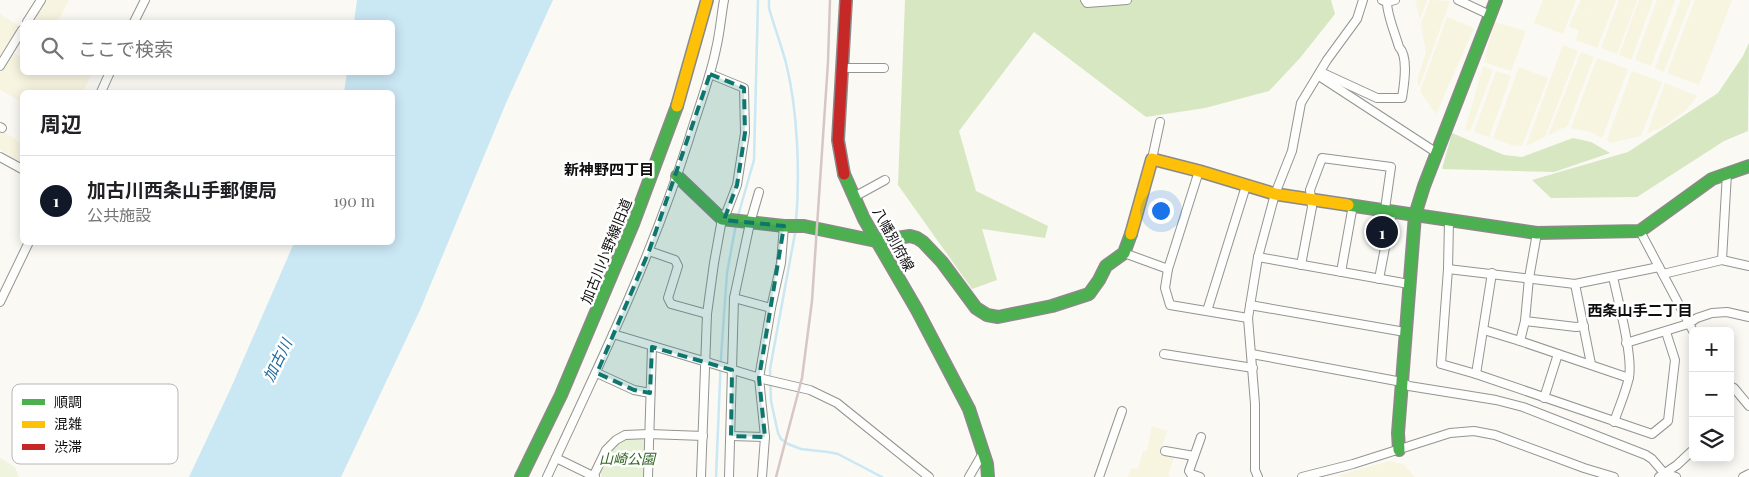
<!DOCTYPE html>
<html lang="ja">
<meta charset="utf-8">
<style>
:root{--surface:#fff;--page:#f2f2f2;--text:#202124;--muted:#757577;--line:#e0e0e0;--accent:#111827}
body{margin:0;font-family:"Playfair Display","Noto Sans JP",serif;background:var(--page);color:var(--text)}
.controls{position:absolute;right:15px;bottom:15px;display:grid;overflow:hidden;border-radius:8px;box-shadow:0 2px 12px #0003}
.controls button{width:45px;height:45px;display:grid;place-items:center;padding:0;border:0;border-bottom:1px solid var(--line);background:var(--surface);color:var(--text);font:25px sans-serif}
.you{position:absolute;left:1160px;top:210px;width:18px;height:18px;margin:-12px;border:4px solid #fff;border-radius:50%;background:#1a73e8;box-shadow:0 0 0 8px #1a73e833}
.badge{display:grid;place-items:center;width:32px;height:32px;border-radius:50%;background:var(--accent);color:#fff;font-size:16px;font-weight:700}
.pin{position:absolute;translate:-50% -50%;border:2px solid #fff;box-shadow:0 1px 5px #0006}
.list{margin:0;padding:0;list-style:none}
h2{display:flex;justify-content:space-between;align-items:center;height:65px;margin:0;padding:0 20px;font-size:21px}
h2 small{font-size:16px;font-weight:400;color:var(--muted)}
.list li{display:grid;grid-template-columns:32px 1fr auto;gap:15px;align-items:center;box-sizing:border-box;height:90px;padding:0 20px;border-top:1px solid var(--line)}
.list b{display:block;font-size:19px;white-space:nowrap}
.list p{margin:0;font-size:16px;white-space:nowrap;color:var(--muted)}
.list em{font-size:16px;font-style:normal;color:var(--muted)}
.icon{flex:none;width:28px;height:28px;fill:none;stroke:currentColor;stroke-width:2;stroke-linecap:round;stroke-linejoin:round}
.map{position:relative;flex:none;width:1749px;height:477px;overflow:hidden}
.search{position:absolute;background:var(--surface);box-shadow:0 2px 12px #0003;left:20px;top:20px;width:375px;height:55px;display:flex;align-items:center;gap:12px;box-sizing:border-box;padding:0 18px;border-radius:8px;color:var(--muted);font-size:19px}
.panel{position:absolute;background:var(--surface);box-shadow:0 2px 12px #0003;left:20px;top:90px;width:375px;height:155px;border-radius:8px}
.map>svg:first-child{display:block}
</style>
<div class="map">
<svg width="1749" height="477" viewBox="0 0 1749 477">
<rect width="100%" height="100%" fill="#faf9f4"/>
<g fill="#f7f4e0">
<polygon points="45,0 69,0 57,22 31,22"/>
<polygon points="1418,0 1427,0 1420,19 1415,1"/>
<polygon points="1430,0 1450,1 1419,87 1417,80 1426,53 1421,24"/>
<polygon points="1543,0 1576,0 1563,34 1534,23"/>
<polygon points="1581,0 1616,0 1597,48 1576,40 1579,30 1569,27 1575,11 1603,21 1576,11"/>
<polygon points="1619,0 1637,0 1617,54 1601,48"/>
<polygon points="1639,0 1653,0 1631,60 1619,55"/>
<polygon points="1657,0 1675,0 1651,66 1635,60"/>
<polygon points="1681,0 1691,0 1664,72 1655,68"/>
<polygon points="1695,0 1732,0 1699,85 1667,73"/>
<polygon points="0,14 19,26 0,57"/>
<polygon points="1447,17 1474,28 1436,114 1420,91"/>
<polygon points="1494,22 1526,31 1511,71 1484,62"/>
<polygon points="1563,45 1578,51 1545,137 1526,146"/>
<polygon points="13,52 22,58 22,72 92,73 83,92 22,92 22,103 0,89 0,73"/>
<polygon points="1581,52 1594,57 1567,127 1560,129 1548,136"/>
<polygon points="1597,58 1628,69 1602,138 1591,132 1571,128"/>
<polygon points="1483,66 1493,70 1470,131 1465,130"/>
<polygon points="1519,67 1548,78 1522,146 1511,145 1493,138"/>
<polygon points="1496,71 1511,76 1489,137 1474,132"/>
<polygon points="1632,71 1662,82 1641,136 1610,143 1607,140"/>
<polygon points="1665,83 1697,96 1686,110 1663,127 1647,133"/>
<polygon points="0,129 22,144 22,165 0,149"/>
<polygon points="1152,426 1167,431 1160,453 1174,457 1168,475 1170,477 1128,477 1131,468 1138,469 1143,451 1147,451"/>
<polygon points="1390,461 1403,464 1415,477 1341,477 1339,475"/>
</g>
<polygon fill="#e5f0d4" points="643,436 646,441 645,477 602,477 599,470 609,449 627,437"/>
<g fill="#d6e7c2">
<polygon points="905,0 1331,0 1335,14 1300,58 1269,91 1205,108 1146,117 1034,32 959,131 976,191 1048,226 1045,238 982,229 997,280 972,289 898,185"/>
<polygon points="1749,43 1748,131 1724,141 1637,197 1551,198 1532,180 1628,152 1718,93 1743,56"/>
<polygon points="1452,133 1504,155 1522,157 1573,138 1591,142 1610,153 1554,172 1442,169"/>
</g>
<polygon fill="#eef4de" points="0,458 15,467 19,477 0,477"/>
<polygon fill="#cae7f4" points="357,0 553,0 506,103 420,310 341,477 189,477 230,390 294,243 392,242 392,92 344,92 347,73 392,72 392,22 354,22"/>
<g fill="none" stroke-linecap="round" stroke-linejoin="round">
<g stroke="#cae7f4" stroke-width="2.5">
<path d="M769,0v8c5,18 12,36 17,55 12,48 14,110 10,160"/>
<polyline points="738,216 754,160 758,0"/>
<polyline points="796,228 770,369 771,401 778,433 781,439 788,444 801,449 828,452 838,454 882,477"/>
<polyline points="716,477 721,357 727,273 736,224"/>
</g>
<defs>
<g id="street">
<polyline points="1085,0 1087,3 1127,0"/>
<polyline points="1382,0 1387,2 1395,0"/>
<polyline points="1458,0 1490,15"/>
<polyline points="27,22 41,0"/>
<polyline points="134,22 145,0"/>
<polyline points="0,66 22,30"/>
<polyline points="842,68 884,68"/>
<polyline points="1322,78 1437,153"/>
<path d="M1323,78l2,-4 52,24h25c2,-13 7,-41 -3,-51 -4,-14 -12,-32 -12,-45"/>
<polyline points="101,92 110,72"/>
<polyline points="0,127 2,128"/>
<polyline points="0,157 22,169"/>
<polyline points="1152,159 1160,122"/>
<polyline points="854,197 885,180"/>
<polyline points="1449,221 1448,269 1441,364 1476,374 1652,434 1668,421 1675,360 1666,332"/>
<polyline points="1640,231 1693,331"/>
<polyline points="649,251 675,260 678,266 668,298 671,304 707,314"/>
<polyline points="1124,253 1168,269 1199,171"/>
<polyline points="1258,257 1409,284"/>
<polyline points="1722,260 1727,173"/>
<polyline points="1301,265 1312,207 1310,190 1322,158 1391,167 1385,209"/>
<polyline points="1168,269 1165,288 1170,305 1248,318"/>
<polyline points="1448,269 1575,284 1659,267"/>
<polyline points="1341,272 1353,205"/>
<polyline points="1663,274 1722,260 1749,266"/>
<path d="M1613,277c5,23 20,79 16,100 -3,15 -10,30 -15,45"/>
<polyline points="1379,279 1392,211"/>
<polyline points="1575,284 1591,364"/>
<polyline points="734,298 771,308"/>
<polyline points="0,302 29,242"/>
<polyline points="1250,305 1405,332"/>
<polyline points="1207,311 1246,186"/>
<polyline points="1525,321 1576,327 1584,326"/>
<polyline points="1484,330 1520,341 1629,378"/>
<polyline points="613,334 763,379 810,390 837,403 929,477"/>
<polyline points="1520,341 1525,321 1529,278 1537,233"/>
<polyline points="1626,343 1688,324 1697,318 1712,313 1727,312 1749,317"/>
<polyline points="1164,354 1253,368"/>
<polyline points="1252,354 1402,382 1409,386 1496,400 1523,407 1646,455 1652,459 1664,473 1676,477"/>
<polyline points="597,373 634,390 650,393"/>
<polyline points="1476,374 1492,273"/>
<polyline points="1730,386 1734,388 1749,406"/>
<polyline points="1544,398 1558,354"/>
<polyline points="731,436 765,437"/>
<polyline points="1165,451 1194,456"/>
<polyline points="556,458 595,477"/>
<path d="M547,477c52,-111 105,-221 142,-338 9,-30 21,-60 27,-90 4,-16 5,-33 8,-49"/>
<polyline points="593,477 606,450 616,440 625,435 649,434 703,436"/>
<polyline points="648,477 652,347"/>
<polyline points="701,477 707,314 714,263 722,219 727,211 737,185 745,133 744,88 710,74"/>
<polyline points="729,477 734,298 750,223 759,192"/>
<polyline points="762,477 765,437 759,378 771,308 781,263 784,226"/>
<polyline points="969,477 983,453"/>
<polyline points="1099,477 1122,411"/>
<polyline points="1200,477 1191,474 1189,471 1201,437"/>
<polyline points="1258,477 1255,470 1255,404 1248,318 1258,257 1275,194 1292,151 1301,103 1327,60 1357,19 1363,0"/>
<polyline points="1302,477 1353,464 1450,433 1474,431 1495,435 1584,468 1614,477"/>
<polyline points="1659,477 1677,465 1693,450"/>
<polyline points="1743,477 1749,474"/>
</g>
<g id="fast">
<polyline points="844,174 864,219 917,310 969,409 987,464 988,477"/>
<polyline points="677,176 722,219 784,226 804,226 876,241 910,236 917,238 923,242 942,262 976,308 987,315 998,317 1052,306 1089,294 1099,280 1106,266 1124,253 1131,234"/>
<polyline points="1348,205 1537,233 1640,231 1712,179 1749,166"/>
<polyline points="1399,450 1398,433 1415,215 1424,186 1496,0"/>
<polyline points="521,477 561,395 633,224 677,106"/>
</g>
<g id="slow">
<polyline points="677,106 707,0"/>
<polyline points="1131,234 1152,159 1199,171 1275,194 1348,205"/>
</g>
<polyline id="jam" points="844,174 838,140 846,0"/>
</defs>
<use href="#street" stroke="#949492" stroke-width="10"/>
<use href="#fast" stroke="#8b8a88" stroke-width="14"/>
<use href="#slow" stroke="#8b8a88" stroke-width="14"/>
<use href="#jam" stroke="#8b8a88" stroke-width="14"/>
<use href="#street" stroke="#fefefd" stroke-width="8"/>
<use href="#fast" stroke="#4caf50" stroke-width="11"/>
<use href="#slow" stroke="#ffc107" stroke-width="11"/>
<use href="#jam" stroke="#c62828" stroke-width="11"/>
<polyline stroke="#d6c6c6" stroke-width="2.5" points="776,477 802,378 812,301 828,62 830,0"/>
</g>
<path fill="#0f766e" fill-opacity="0.2" stroke="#0f766e" stroke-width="4" stroke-dasharray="10 6" stroke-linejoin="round" d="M710,74l34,14 1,45 -8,52 -13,35 60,6 -25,152 6,59 -34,-1 1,-66 -80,-23 -2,46 -16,-3 -37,-17 52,-122z"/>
<g text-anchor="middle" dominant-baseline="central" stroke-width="5" stroke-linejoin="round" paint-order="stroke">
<g font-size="14" fill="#0e0e0e" stroke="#fff">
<text transform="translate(894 239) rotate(61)">八幡別府線</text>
<text transform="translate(606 251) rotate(-68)">加古川小野線旧道</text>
</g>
<g font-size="14" font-style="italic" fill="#306420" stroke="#fff">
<text x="627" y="458">山崎公園</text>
</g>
<g font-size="15" font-weight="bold" fill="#0e0e0e" stroke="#fff">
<text x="609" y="169">新神野四丁目</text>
<text x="1640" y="310">西条山手二丁目</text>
</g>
<g font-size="15" font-style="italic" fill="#1b679c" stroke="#fff">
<text transform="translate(277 360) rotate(-64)">加古川</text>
</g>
</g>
<rect x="12" y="384" width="166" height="80" rx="8" fill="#fff" stroke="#b7b7b7" stroke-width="1"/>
<rect x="22" y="399" width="23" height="6" fill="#4caf50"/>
<rect x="22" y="421" width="23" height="7" fill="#ffc107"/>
<rect x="22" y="444" width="23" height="6" fill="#c62828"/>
<g font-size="14" fill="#0e0e0e">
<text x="54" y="407">順調</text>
<text x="54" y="429">混雑</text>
<text x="54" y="452">渋滞</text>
</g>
</svg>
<div class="controls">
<button>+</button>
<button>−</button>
<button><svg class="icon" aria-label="layers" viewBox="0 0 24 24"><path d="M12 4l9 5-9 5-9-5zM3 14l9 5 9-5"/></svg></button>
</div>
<div class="you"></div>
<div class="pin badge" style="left:1382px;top:232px">1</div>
<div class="search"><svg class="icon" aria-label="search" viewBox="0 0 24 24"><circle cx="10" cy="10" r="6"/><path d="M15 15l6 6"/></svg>ここで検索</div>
<section class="panel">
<h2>周辺<small></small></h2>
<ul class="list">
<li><span class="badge">1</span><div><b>加古川西条山手郵便局</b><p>公共施設</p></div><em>190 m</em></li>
</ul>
</section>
</div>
